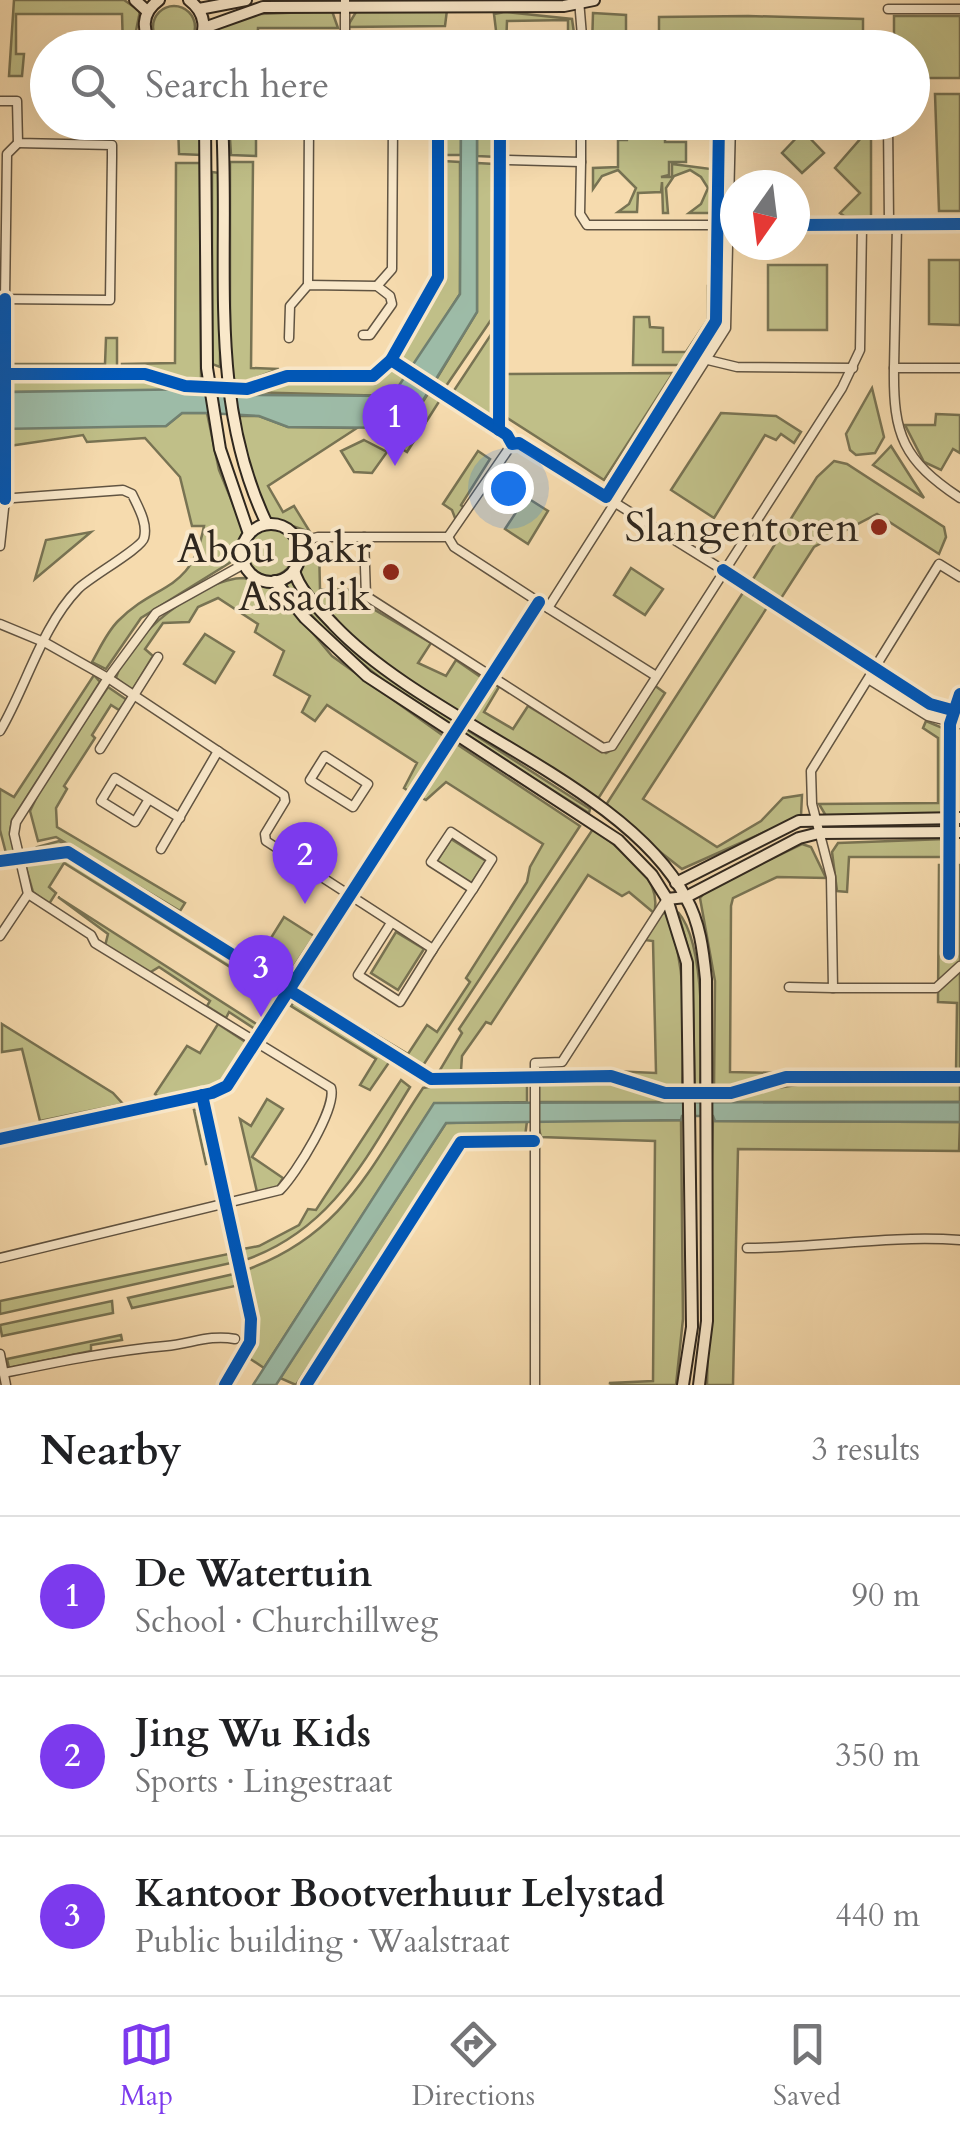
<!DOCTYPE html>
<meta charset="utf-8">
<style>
:root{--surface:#fff;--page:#f2f2f2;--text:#202124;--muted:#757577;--line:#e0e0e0;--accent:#7c3aed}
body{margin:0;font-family:Cardo,serif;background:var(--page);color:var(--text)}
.compass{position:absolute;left:720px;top:170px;width:90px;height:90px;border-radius:50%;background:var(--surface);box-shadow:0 10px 40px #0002;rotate:194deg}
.you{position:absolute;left:508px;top:488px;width:35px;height:35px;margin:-25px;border:8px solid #fff;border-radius:50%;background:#1a73e8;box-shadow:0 0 0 15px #1a73e833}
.badge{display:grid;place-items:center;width:65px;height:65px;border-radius:50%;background:var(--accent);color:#fff;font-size:32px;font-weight:700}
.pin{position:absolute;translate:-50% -82px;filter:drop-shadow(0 2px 5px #0008)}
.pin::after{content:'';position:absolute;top:52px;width:35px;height:30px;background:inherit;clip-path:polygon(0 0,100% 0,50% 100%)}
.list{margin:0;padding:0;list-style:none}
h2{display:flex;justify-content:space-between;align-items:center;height:130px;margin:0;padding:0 40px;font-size:42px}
h2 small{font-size:32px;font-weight:400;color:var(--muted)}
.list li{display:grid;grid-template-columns:65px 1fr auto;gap:30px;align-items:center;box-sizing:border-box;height:160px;padding:0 40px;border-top:2px solid var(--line)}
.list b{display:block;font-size:38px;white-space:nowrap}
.list p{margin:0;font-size:32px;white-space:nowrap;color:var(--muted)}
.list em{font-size:32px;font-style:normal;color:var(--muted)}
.icon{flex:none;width:55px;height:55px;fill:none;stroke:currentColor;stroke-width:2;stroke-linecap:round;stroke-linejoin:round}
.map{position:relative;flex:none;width:960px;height:1385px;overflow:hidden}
.search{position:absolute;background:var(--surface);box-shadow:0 10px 40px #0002;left:30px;right:30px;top:30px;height:110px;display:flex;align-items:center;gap:25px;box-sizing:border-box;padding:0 35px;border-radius:55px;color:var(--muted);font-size:38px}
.sheet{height:610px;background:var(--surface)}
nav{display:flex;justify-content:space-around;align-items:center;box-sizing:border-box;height:140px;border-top:2px solid var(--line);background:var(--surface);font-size:28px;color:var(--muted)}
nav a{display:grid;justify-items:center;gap:5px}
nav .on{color:var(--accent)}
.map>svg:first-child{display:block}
</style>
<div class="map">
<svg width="960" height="1385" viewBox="0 0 960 1385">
<rect width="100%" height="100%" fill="#f6dbae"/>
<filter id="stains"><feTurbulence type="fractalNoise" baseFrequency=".002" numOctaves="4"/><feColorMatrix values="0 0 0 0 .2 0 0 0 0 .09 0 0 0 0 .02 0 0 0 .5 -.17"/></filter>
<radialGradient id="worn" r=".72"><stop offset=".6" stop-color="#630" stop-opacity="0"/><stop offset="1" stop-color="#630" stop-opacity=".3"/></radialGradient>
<g fill="#c0bf88" stroke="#787353" stroke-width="2.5">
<polygon points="14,0 124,0 140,11 136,31 142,47 123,47 122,14 16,14 16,54 24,54 22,76 9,76"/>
<circle cx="174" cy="27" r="21"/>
<polygon points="364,9 447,10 445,26 347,27 356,12"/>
<polygon points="332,11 338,28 258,28 257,47 204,48 210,31 239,15"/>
<polygon points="505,12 572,19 576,47 568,47 568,20 507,21 506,47 498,47 494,14"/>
<polygon points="593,13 626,15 626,47 592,47"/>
<polygon points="748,16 863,19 863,47 659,47 659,17"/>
<polygon points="894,16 960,16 960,78 913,78 912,48 894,47"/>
<polygon points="935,94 960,94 960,211 939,211"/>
<polygon points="178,123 199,123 202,155 179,154"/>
<polygon points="229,123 256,123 256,156 231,155"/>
<polygon points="442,123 461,123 461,155 441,155"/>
<polygon points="477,123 498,123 498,157 477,156"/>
<polygon points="631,123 665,127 665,142 686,142 686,162 669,162 669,175 661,177 672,177 672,164 711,169 711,213 689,213 701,204 708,188 701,177 690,170 674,176 666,188 668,213 663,213 662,182 661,192 638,193 637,212 618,212 629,204 636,188 618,170 602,176 593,189 593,168 618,167 618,140 627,140"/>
<polygon points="861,123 871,123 871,217 844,216 840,213 860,193 835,168 868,130"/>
<polygon points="803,131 824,153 802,173 782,153"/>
<polygon points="443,161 460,162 460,294 412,369 396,358 440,287"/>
<polygon points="230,162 253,162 251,368 279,369 244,382 231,379 230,369"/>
<path d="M176,163h24l1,218c-27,-1 -51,-12 -79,-12v-5l53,-1z"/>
<polygon points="477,163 494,164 493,317 444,389 434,383 477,312"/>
<polygon points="212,172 220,173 220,367 212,364"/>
<polygon points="929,260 960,260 960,325 929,324"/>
<rect x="768" y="265" width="59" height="65"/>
<polygon points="708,286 714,286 711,321 685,365 633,365 634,317 649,317 650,327 663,328 663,352 686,352 708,319"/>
<polygon points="492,333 493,418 451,395"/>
<polygon points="106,338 117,338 117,370 8,369 8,364 105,364"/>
<polygon points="395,365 408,374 392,396 242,392 292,378 373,378"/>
<polygon points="673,373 604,480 501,414 502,374"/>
<polygon points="143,378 187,390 11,392 10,379"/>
<polygon points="872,388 884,437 875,453 856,455 850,450 846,434"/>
<polygon points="431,389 487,426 485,430 440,400 407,452 369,429 406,428"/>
<path d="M182,413h25l12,57 25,61 -5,26 -98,61 -35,51 -14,-7c8,-14 15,-30 26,-41 41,-41 73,-27 86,-95h-12l-12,-49 -35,-39 -58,4 -4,-7 -74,11 1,-20h156z"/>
<polygon points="721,413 776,416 801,432 794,443 781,434 776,440 765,435 714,518 671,490"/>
<polygon points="936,414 960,415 960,453 953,449 941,470 924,462 905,425 935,425"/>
<polygon points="234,416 259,416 288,427 357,428 268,486 283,512 294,506 310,532 269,518 252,485"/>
<polygon points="364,440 387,452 372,473 354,472 341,451"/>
<polygon points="891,446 924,498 873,465"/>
<polygon points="478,451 490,459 461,505 465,509 457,523 452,510 443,504"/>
<polygon points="834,461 847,464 944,527 946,537 939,554 877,514 814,547 778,603 750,584 817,477"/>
<polygon points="526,497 548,511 528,544 505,529"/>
<circle cx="270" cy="552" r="24"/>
<polygon points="91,532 35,579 46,540"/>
<path d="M319,545l1,44 38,1 17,20 56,33 -13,20 28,13 10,-16 26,18 -22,34c-58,-34 -128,-76 -160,-137l6,-23z"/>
<polygon points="631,568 663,589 645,615 614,595"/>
<path d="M244,578l32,11 56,67 113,81 -35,55 -6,-4 13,-25 -90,-58 -12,16 -13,-9 8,-16 -36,-21 10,-24 -29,-19 3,-8 -40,-26 -20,9 -9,15 -26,1 -18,26 8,7 -21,35 -16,-13c11,-41 85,-100 128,-100z"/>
<path d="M291,580l69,77 95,65 -4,5c-64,-41 -119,-82 -166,-143z"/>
<polygon points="744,591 768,606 643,799 717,847 761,821 783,798 802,795 801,816 682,869 604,808"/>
<polygon points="205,634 234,652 215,683 184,664"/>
<polygon points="94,675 100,682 12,820 10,832 16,856 7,857 0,830 0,789 14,797"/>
<polygon points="490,681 499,687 484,712 513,729 528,706 606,753 615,748 654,685 665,693 596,802 467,717"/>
<polygon points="108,687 127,700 119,710 111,705 92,735 95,738 64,786 67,789 56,808 57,827 185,903 180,911 56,837 38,841 30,811 45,780"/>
<polygon points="926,721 945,729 945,816 826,816 819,804 938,803 938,738 923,728"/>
<polygon points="461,726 590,809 589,813 458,731"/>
<polygon points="452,741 580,826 420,1070 301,996 304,992 408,1054 427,1025 437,1032 470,982 466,978 527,882 530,867 543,844 446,782 426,800 418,796"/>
<path d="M593,829c25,19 71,47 61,84l-25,-21 -7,4 -34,-21 -97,149 -5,-2 -24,34 -1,15 -24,4 25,-42 -3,-4z"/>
<polygon points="451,839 486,861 471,884 437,861"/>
<polygon points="945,839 945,857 849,857 847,892 837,891 832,852 838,843"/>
<polygon points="59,841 176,912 174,916 64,848 39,853 37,847"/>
<polygon points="802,844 811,847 826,878 777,877 733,898 731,906 730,1072 784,1073 729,1091 714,1090 715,981 700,898 707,890"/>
<polygon points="66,853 281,991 278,997 64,863 49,887 56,893 49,904 33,892 25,864"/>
<polygon points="939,865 960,865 960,1073 956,1073 957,1003 938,1002"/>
<polygon points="58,897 258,1025 255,1029 229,1012 226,1018 207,1006 210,1001 159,967 149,973 105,946 108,934"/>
<path d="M667,912c21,59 17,114 15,176l-19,-1 -53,-16 46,2 -3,-132 -8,-1 16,-26z"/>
<path d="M678,912c29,33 24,142 22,187l-5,3h-158v-20h73l57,17 28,-1 -3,-135z"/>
<polygon points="284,917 314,936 285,980 256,962"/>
<polygon points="396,932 424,949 398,990 371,973"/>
<polygon points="297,997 392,1058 370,1090 360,1085 376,1059 291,1006"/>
<polygon points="2,1024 113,1093 123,1104 40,1121 22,1049 2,1052"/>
<polygon points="218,1024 247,1043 219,1086 159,1098 155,1094 187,1046 200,1053"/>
<path d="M401,1080l9,7c-45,73 -79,143 -165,173l-2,-11 16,-3 40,-21 9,-16 8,1z"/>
<polygon points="829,1080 960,1081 960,1102 712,1102 710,1098"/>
<path d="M457,1082h70v20l-93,2 -170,264 -15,-10 6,-24 -9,-64c98,-36 123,-101 177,-182z"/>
<polygon points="267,1099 283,1109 252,1157 283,1178 277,1188 257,1192 240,1119 251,1126"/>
<polygon points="210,1107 229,1187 222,1188 216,1162 206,1164 194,1110"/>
<polygon points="713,1116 715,1121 960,1122 959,1151 738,1149 733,1385 707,1385"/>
<polygon points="681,1120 683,1319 676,1385 614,1385 609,1383 653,1381 655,1141 541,1137 537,1121"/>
<polygon points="527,1121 525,1137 459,1140 296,1385 280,1378 446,1123"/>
<polygon points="233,1253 231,1263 0,1314 0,1301"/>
<polygon points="234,1274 240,1285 132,1308 128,1298"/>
<polygon points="112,1301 113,1313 2,1336 0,1325"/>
<polygon points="121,1335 122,1340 91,1345 91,1351 9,1368 7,1359"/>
</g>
<g fill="#9dbba7" stroke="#718070" stroke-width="2.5">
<polygon points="461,123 477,123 477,312 406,428 288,427 259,416 207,413 182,413 166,426 0,429 0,395 11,392 201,389 247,395 392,396 460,294"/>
<polygon points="960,1102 960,1122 715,1121 713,1116 682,1116 681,1120 446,1123 276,1385 253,1385 434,1103"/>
</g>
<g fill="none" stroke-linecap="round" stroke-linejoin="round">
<defs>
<g id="minor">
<polyline points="579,0 583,48"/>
<polyline points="888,9 960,9"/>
<polyline points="345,48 345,0"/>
<polyline points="0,101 17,101 18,143 112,145 112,157 110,300 0,299"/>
<polyline points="888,122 889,222 960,224"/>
<polyline points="504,160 581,162 581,122"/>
<polyline points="581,162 580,214 587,225 735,225"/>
<polyline points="897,225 894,368 960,368"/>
<polyline points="308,285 309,122"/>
<polyline points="377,286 392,269 393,122"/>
<polyline points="5,299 7,154 18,143"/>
<polyline points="289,338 290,306 308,285 377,286 390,296 392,304 370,335 363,335"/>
<polyline points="708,360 737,367 853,368"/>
<path d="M894,368c-1,67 9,92 66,130"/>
<path d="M0,499l123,-9 9,4c6,13 16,29 12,44 -2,10 -54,39 -66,51 -36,37 -52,98 -78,142"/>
<polyline points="364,537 366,596 603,748 612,746 842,388 860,350 862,226 795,225"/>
<polyline points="448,537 512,444 519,443 723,570"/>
<polyline points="298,542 318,537 448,537 454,547 548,608 726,328 731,122"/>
<polyline points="0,546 5,499"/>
<polyline points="548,608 656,676"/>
<polyline points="0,624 46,643 108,678 284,795 285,801 265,834 266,841 433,949 400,1002 358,975 391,923"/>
<polyline points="870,680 928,716 960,724"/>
<polyline points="100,749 158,657"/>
<polygon points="325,756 368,784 353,807 310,780"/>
<polyline points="149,799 135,822 101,801 115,778 180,818"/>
<polygon points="451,832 492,859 473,889 431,862"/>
<polyline points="161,849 218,751"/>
<polyline points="0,936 28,894 14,834 16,822 108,678 156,613 244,564"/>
<polyline points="431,952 473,889"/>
<polyline points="789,987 833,988 831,877 812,804 811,771 939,564 960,577"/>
<polyline points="833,988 936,988 960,966"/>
<path d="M747,1248c71,0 140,-13 213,-8"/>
<path d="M0,1258l280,-68c16,-16 57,-82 51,-102l-236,-145 -4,-8 -63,-41"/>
<polyline points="0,1354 6,1385"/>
<path d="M4,1373c54,-11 106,-22 162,-27 24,-2 44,-12 69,-7"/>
<polyline points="535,1385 535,1063 562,1062 667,899"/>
</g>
<g id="secondary">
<polyline points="135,0 147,11"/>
<path d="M189,0c17,13 19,31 6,48"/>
<polyline points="199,9 246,0"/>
<polyline points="204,28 263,7 564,6 594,0"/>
<path d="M154,48c-13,-17 -13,-35 5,-48"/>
<polyline points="205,122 207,368 220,449 249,534"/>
<path d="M222,122c8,137 -16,276 45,402"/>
<circle cx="271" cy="553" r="29"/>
<path d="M294,570c4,19 26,40 40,55 93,98 292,159 352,273 14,25 17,52 20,81l1,342 -8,64"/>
<polyline points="275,581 305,618 367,676 618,840 652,875 667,899 687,963 692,1327 683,1385"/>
<polyline points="676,883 799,821 960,818"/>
<polyline points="667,899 686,897 799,838 819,833 960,832"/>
</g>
</defs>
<use href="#minor" stroke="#615442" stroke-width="11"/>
<use href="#secondary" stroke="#2f271e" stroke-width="14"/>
<use href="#minor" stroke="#f9e8ca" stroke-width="8"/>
<use href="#secondary" stroke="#f9e8ca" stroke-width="10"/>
<defs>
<g id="cycleway">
<polyline points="795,225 960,224"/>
<polyline points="5,299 5,499"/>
<polyline points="391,360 438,277 438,122"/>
<polyline points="0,374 145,374 185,386 247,389 287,376 373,376 391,360 507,435 512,444 519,443 606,497 716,321 719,122"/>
<polyline points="499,430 500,122"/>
<polyline points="723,570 930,704 952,710"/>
<polyline points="0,861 68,852 431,1079 611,1076 665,1093 731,1093 786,1077 960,1077"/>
<polyline points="949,954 950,724 960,694"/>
<polyline points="202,1095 251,1319 250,1342 225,1385"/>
<polyline points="0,1139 212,1093 227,1086 539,602"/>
<polyline points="306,1385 461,1142 534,1141"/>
</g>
</defs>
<use href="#cycleway" stroke="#f9e8ca" stroke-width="19"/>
<use href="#cycleway" stroke="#0057b8" stroke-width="12"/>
</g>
<g fill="#8f2418" stroke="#f9e8ca" stroke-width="4">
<circle cx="879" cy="527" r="10"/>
<circle cx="391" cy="572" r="10"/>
</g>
<g text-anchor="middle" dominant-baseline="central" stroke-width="8" stroke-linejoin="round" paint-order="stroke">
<g font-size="42" fill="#2f271e" stroke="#f9e8ca" text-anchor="end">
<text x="859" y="527">Slangentoren</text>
<text x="371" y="548">Abou Bakr<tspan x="371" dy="48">Assadik</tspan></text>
</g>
</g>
<rect width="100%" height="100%" filter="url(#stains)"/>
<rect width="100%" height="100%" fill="url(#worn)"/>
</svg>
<svg class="compass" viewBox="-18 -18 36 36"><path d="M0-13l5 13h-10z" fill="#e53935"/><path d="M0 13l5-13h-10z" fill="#757577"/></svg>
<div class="you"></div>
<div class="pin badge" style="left:395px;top:466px">1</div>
<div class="pin badge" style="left:305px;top:904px">2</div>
<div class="pin badge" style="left:261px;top:1017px">3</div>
<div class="search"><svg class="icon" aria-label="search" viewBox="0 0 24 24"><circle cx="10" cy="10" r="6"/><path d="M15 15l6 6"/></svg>Search here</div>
</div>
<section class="sheet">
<h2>Nearby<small>3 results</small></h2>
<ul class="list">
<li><span class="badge">1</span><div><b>De Watertuin</b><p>School · Churchillweg</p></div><em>90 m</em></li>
<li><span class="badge">2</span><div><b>Jing Wu Kids</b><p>Sports · Lingestraat</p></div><em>350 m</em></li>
<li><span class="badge">3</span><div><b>Kantoor Bootverhuur Lelystad</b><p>Public building · Waalstraat</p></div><em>440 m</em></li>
</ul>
</section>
<nav>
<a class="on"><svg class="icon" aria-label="map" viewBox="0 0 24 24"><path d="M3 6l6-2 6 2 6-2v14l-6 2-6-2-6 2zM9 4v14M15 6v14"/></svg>Map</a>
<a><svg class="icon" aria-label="directions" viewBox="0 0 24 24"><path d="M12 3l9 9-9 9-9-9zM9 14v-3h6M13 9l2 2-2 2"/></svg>Directions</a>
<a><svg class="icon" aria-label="saved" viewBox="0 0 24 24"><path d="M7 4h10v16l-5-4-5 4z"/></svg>Saved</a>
</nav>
